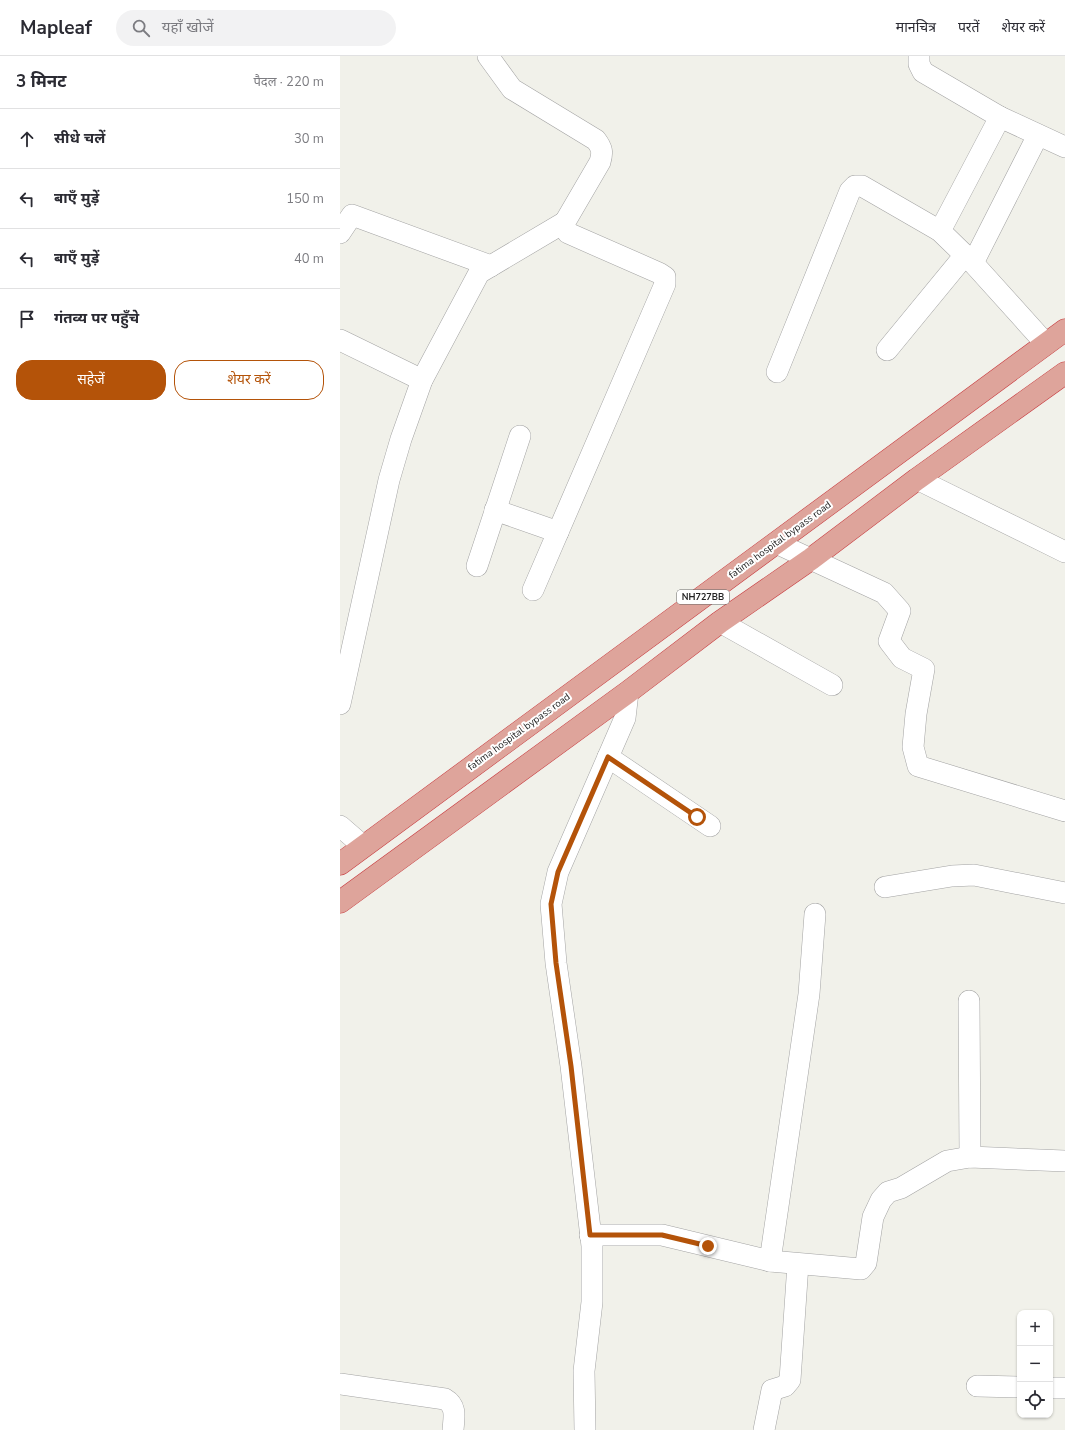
<!DOCTYPE html>
<html lang="hi">
<meta charset="utf-8">
<style>
:root{--surface:#fff;--page:#f2f2f3;--text:#2b2b33;--muted:#7c7c81;--line:#e1e1e2;--accent:#b45309}
body{margin:0;font-family:"Nunito Sans","Noto Sans Devanagari",sans-serif;background:var(--page);color:var(--text)}
.controls{position:absolute;right:12px;bottom:12px;display:grid;overflow:hidden;border-radius:8px;box-shadow:0 1px 3px #0004}
.controls button{width:36px;height:36px;display:grid;place-items:center;padding:0;border:0;border-bottom:1px solid var(--line);background:var(--surface);color:var(--text);font:20px sans-serif}
.stop{position:absolute;width:12px;height:12px;margin:-9px;border:3px solid #b45309;border-radius:50%;background:#fff}
.stop.end{background:#b45309;border-color:#fff;box-shadow:0 1px 4px #0008}
.list{margin:0;padding:0;list-style:none}
h2{display:flex;justify-content:space-between;align-items:center;height:52px;margin:0;padding:0 16px;font-size:17px}
h2 small{font-size:13px;font-weight:400;color:var(--muted)}
.list li{display:grid;grid-template-columns:26px 1fr auto;gap:12px;align-items:center;box-sizing:border-box;height:60px;padding:0 16px;border-top:1px solid var(--line)}
.list b{display:block;font-size:15px;white-space:nowrap}
.list em{font-size:13px;font-style:normal;color:var(--muted)}
.actions{display:flex;gap:8px;padding:12px 16px}
.actions a{flex:1;padding:9px 0;border:1px solid var(--accent);border-radius:16px;text-align:center;font-size:14px;color:var(--accent)}
.actions .main{background:var(--accent);color:#fff}
.icon{flex:none;width:22px;height:22px;fill:none;stroke:currentColor;stroke-width:2;stroke-linecap:round;stroke-linejoin:round}
.map{position:relative;flex:none;width:725px;height:1374px;overflow:hidden}
header{display:flex;align-items:center;gap:24px;box-sizing:border-box;height:56px;padding:0 20px;background:var(--surface);border-bottom:1px solid var(--line)}
header strong{font-size:19px}
nav{display:flex;gap:22px;margin-inline-start:auto;font-size:14px}
.search{width:280px;height:36px;background:var(--page);display:flex;align-items:center;gap:10px;box-sizing:border-box;padding:0 14px;border-radius:22px;color:var(--muted);font-size:15px}
main{display:flex}
aside{flex:1;background:var(--surface)}
.map>svg:first-child{display:block}
</style>
<header>
<strong>Mapleaf</strong>
<div class="search"><svg class="icon" aria-label="search" viewBox="0 0 24 24"><circle cx="10" cy="10" r="6"/><path d="M15 15l6 6"/></svg>यहाँ खोजें</div>
<nav><a>मानचित्र</a><a>परतें</a><a>शेयर करें</a></nav>
</header>
<main>
<aside>
<h2>3 मिनट<small>पैदल · 220 m</small></h2>
<ul class="list">
<li><svg class="icon" aria-label="ahead" viewBox="0 0 24 24"><path d="M12 20V5M6 11l6-6 6 6"/></svg><div><b>सीधे चलें</b></div><em>30 m</em></li>
<li><svg class="icon" aria-label="left" viewBox="0 0 24 24"><path d="M17 20v-9H6M10 6l-5 5 5 5"/></svg><div><b>बाएँ मुड़ें</b></div><em>150 m</em></li>
<li><svg class="icon" aria-label="left" viewBox="0 0 24 24"><path d="M17 20v-9H6M10 6l-5 5 5 5"/></svg><div><b>बाएँ मुड़ें</b></div><em>40 m</em></li>
<li><svg class="icon" aria-label="arrive" viewBox="0 0 24 24"><path d="M6 21V4h12l-3 4 3 4H6"/></svg><div><b>गंतव्य पर पहुँचे</b></div></li>
</ul>
<div class="actions"><a class="main">सहेजें</a><a>शेयर करें</a></div>
</aside>
<div class="map">
<svg width="725" height="1374" viewBox="0 0 725 1374">
<rect width="100%" height="100%" fill="#f1f1ea"/>
<g fill="none" stroke-linecap="round" stroke-linejoin="round">
<defs>
<g id="minor">
<path d="M148,0l24,33 84,51c6,8 7,12 4,22l-35,60v6l3,5 91,40 6,4v7l-132,306"/>
<polyline points="579,0 579,8 583,16 660,61 725,91"/>
<polyline points="600,175 660,61"/>
<polyline points="0,177 12,159 151,210"/>
<polyline points="633,207 698,79"/>
<polyline points="0,284 82,324"/>
<polyline points="547,294 625,199"/>
<polyline points="437,316 510,135 515,130 522,130 600,175 633,207 706,288"/>
<polyline points="577,423 725,496"/>
<polyline points="155,454 218,476"/>
<polyline points="436,487 544,537 560,555 549,585 562,602 584,613 576,658 573,691 578,710 725,755"/>
<polyline points="137,510 180,380"/>
<polyline points="380,566 492,629"/>
<polyline points="0,648 49,424 61,383 82,324 139,217 225,166"/>
<polyline points="268,701 370,770"/>
<polyline points="0,770 23,790"/>
<polyline points="545,831 612,820 634,819 725,837"/>
<polyline points="629,945 630,1101"/>
<polyline points="250,1179 322,1179 430,1205 469,938 475,858"/>
<polyline points="430,1205 521,1213 526,1207 533,1161 541,1144 548,1136 561,1132 607,1105 630,1101 725,1105"/>
<path d="M0,1328l105,15c12,7 9,18 8,31"/>
<polyline points="637,1330 680,1331"/>
<polyline points="710,1332 725,1332"/>
<polyline points="245,1374 244,1315 252,1246 252,1190 231,1010 216,907 211,848 218,816 285,662 288,636"/>
<polyline points="424,1374 432,1334 445,1330 450,1324 458,1208"/>
</g>
<g id="highway">
<polyline points="0,808 725,274"/>
<polyline points="0,846 288,636 380,566 471,503 577,423 725,317"/>
</g>
</defs>
<use href="#minor" stroke="#a3a3a3" stroke-width="22"/>
<use href="#highway" stroke="#c83d41" stroke-width="23"/>
<use href="#minor" stroke="#fff" stroke-width="21"/>
<use href="#highway" stroke="#dea49b" stroke-width="22"/>
</g>
<g fill="none" stroke-linecap="round" stroke-linejoin="round">
<polyline stroke="#b45309" stroke-width="5" points="357,761 268,701 218,816 211,848 216,907 231,1010 250,1179 322,1179 368,1190"/>
</g>
<g text-anchor="middle" dominant-baseline="central" stroke-width="4" stroke-linejoin="round" paint-order="stroke">
<rect fill="#fff" stroke="#646464" stroke-width="1" x="337" y="534" width="52" height="14" rx="3"/>
<g font-size="9" font-weight="bold" fill="#222">
<text x="363" y="541">NH727BB</text>
</g>
<g font-size="10" fill="#222" stroke="#fff">
<text transform="translate(440 484) rotate(-36)">fatima hospital bypass road</text>
<text transform="translate(179 676) rotate(-36)">fatima hospital bypass road</text>
</g>
</g>
</svg>
<div class="controls">
<button>+</button>
<button>−</button>
<button><svg class="icon" aria-label="locate" viewBox="0 0 24 24"><circle cx="12" cy="12" r="6"/><path d="M12 2v4M12 18v4M2 12h4M18 12h4"/></svg></button>
</div>
<div class="stop" style="left:357px;top:761px"></div>
<div class="stop end" style="left:368px;top:1190px"></div>
</div>
</main>
